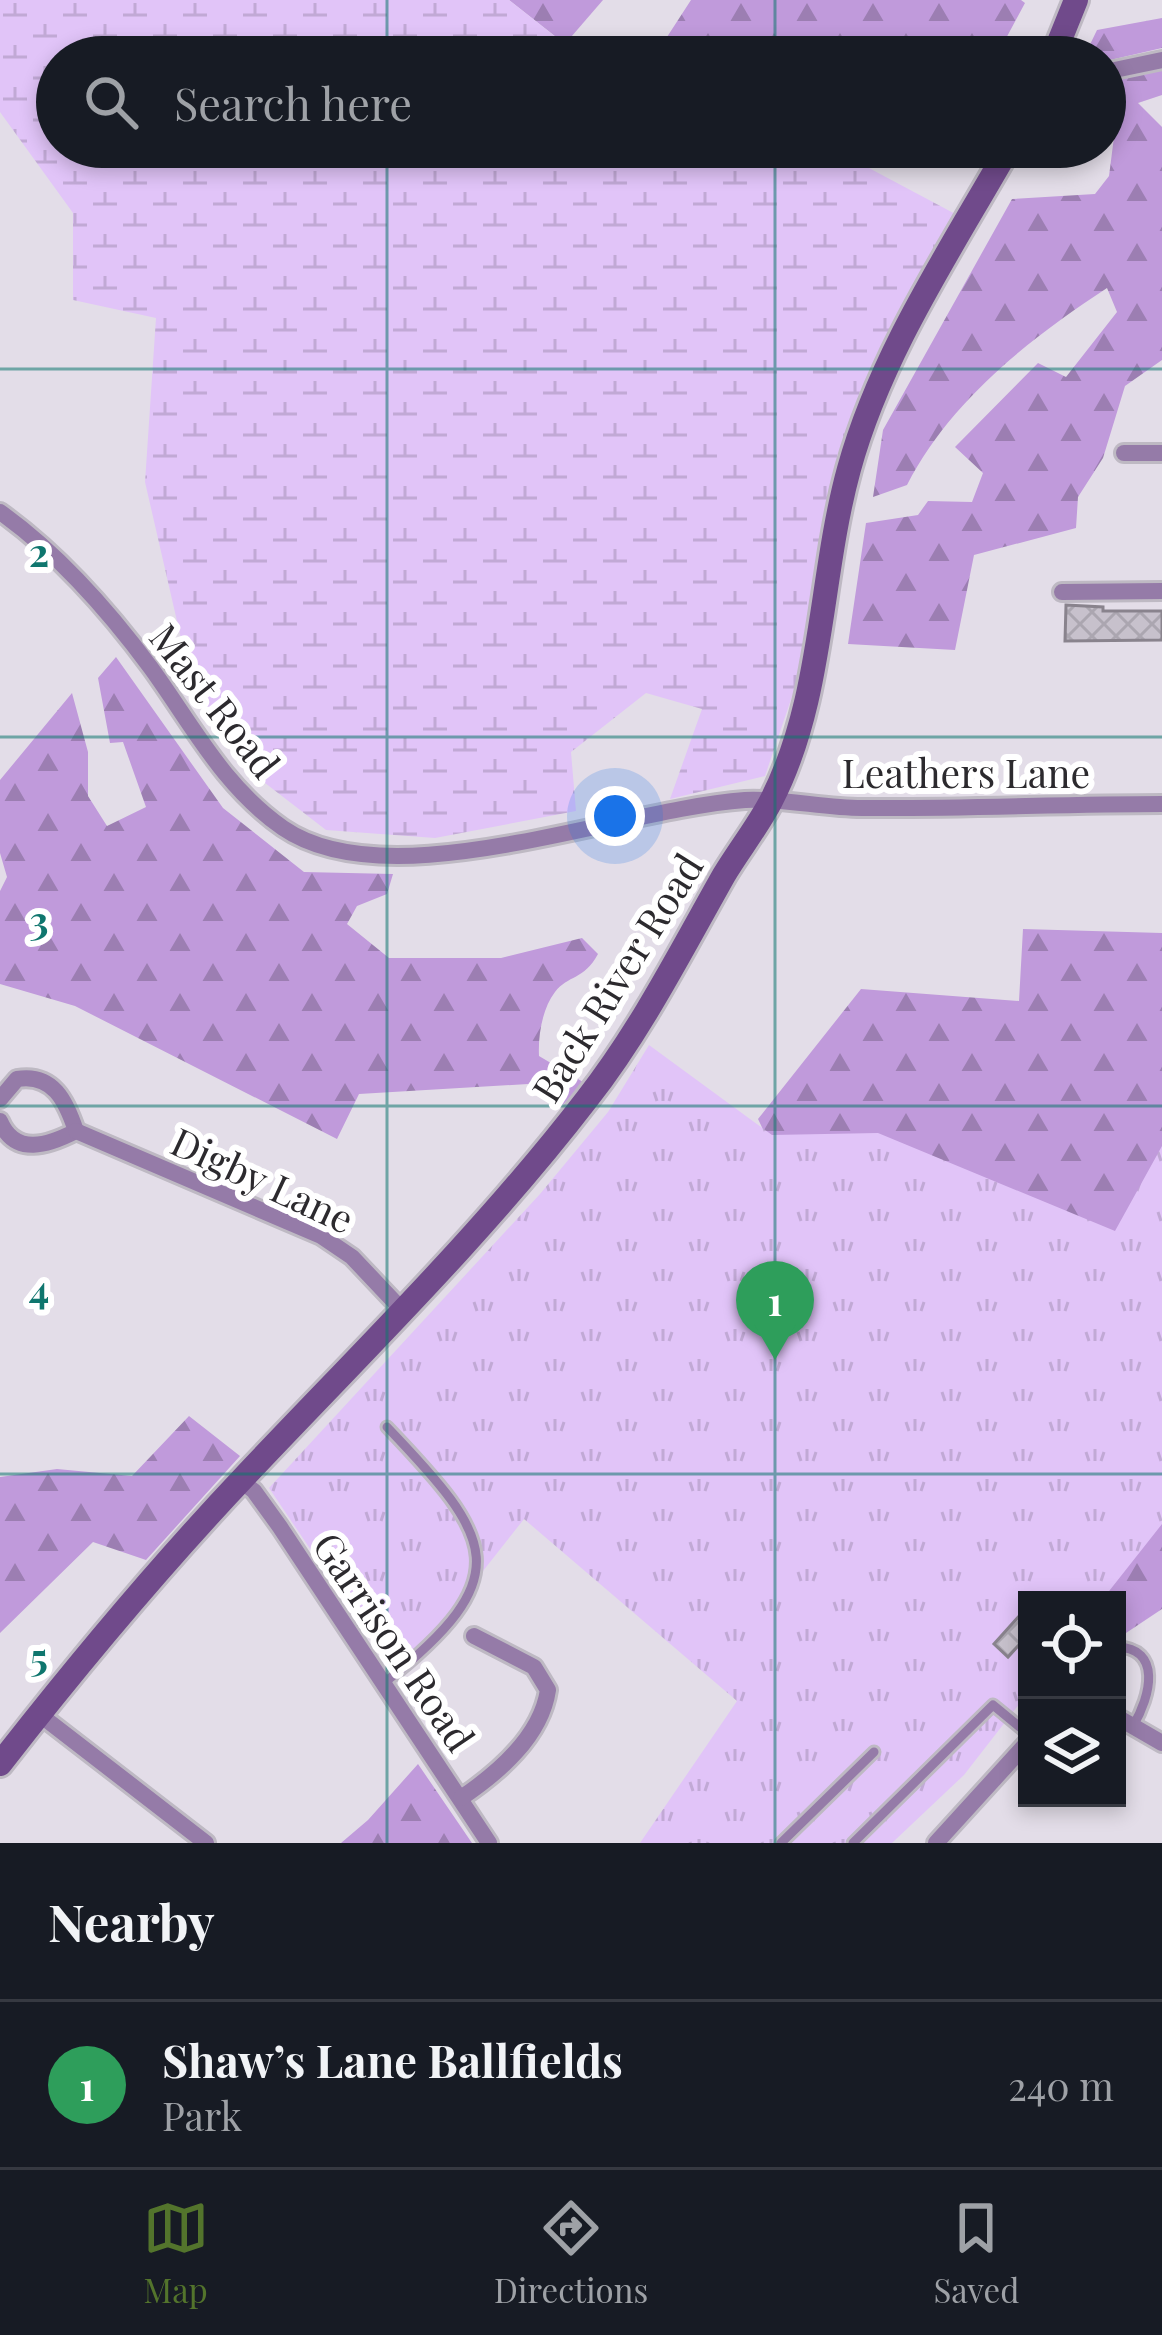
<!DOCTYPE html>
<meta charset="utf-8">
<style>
:root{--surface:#171b24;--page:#20242c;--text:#f1f3f6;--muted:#9ea1a6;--line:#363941;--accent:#53742c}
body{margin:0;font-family:"Playfair Display",serif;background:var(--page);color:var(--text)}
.controls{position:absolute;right:36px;bottom:36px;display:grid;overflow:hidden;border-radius:0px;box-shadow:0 6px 18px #0003}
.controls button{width:108px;height:108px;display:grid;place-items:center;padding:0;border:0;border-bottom:3px solid var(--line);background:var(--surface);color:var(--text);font:60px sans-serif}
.you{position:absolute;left:615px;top:816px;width:42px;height:42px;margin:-30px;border:9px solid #fff;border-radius:50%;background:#1a73e8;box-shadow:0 0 0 18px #1a73e833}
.badge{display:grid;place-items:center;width:78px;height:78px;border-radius:50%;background:var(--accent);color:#fff;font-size:39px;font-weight:700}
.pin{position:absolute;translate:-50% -99px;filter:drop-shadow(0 3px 6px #0008)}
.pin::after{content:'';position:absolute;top:63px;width:42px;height:36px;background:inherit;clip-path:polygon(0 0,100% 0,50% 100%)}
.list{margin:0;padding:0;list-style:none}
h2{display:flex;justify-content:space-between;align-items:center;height:156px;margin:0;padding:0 48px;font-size:51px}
h2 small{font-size:39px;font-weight:400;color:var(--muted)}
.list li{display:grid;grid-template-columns:78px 1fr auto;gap:36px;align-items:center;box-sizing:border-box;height:168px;padding:0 48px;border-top:3px solid var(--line)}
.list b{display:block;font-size:45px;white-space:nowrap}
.list p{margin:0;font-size:39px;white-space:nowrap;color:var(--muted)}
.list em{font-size:39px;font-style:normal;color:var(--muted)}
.icon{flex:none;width:66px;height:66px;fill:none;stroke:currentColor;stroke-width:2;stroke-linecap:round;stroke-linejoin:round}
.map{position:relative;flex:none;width:1162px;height:1843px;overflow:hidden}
.search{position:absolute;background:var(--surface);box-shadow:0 6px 18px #0003;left:36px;right:36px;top:36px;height:132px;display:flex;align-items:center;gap:30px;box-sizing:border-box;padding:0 42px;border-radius:66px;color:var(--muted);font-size:45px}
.sheet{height:324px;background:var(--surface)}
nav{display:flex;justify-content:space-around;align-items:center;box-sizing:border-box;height:168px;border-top:3px solid var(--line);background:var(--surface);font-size:33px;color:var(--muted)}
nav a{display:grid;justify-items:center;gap:6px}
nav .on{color:var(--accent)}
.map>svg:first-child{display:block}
</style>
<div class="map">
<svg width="1162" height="1843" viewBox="0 0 1162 1843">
<defs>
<pattern id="forest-firs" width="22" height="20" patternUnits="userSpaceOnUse" patternTransform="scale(3)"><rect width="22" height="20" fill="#c09adb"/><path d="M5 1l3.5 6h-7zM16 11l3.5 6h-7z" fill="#9c7eb2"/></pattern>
<pattern id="wetland-marsh" width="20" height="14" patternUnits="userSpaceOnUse" patternTransform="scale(3)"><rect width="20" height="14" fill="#e1c4f8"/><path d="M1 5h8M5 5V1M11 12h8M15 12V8" fill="none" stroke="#c1a9d5"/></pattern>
<pattern id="park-tufts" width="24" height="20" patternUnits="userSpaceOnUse" patternTransform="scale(3)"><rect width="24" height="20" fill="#e1c4f8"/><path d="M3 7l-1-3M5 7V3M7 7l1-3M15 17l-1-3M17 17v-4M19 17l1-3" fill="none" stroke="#c1a9d5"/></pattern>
<pattern id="building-cross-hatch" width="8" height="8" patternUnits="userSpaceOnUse" patternTransform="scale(3)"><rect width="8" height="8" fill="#c7c1cc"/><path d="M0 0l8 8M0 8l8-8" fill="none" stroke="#aba6b0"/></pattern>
</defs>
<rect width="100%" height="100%" fill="#e3dde8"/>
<g fill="url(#forest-firs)">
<polygon points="509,0 603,0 565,44"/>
<polygon points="691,0 1021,0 1025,3 996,57 634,57 649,39 667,37"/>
<polygon points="1162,18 1162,48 1106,61 1105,57 1084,57 1097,30"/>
<path d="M1162,68v27l-24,8 24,24v233l-37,26 -22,72 -25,39 -2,31 -102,27 -19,95 -107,-6 18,-121 52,-8 10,-14 44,1 11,-29 -28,-26 83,-84 28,14 51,-65 -10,-24c-78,51 -157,113 -200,197l-34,12 10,-67 129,-231 83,-5 14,-18 5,-39 -9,-5v-53z"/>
<path d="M116,657l107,151 81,64 89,2 -6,20 -30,12 -10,18 42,34h112l81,-20 16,16c-14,26 -30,21 -43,38 -13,17 -17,44 -16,64l44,26 -20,23 -35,-21 -169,10 -22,45 -262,-133 -75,-22v-93l7,-14 -7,-24v-73l72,-87 16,59v44l19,30 39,-19 -23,-65 -13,1 -12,-65z"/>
<polygon points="1023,929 1162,933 1162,1191 1100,1271 780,1165 758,1119 861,989 1019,1001"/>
<polygon points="189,1416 240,1456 146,1560 93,1542 0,1633 0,1477 57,1469 132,1476"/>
<polygon points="1162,1517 1162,1609 1117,1639 1117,1600 1091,1600"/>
<polygon points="418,1764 472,1843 341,1843 368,1820"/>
</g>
<polygon fill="url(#wetland-marsh)" points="0,0 509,0 581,57 57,57 57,147 672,147 867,167 961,217 860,391 832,494 801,670 765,776 670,799 702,709 646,693 571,752 576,811 435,838 326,830 252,773 194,695 145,482 156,318 73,300 73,213 0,112"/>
<polygon fill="url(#park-tufts)" points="649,1045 772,1135 878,1133 1115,1231 1162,1146 1162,1524 1102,1600 1027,1600 1027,1694 964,1775 892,1843 640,1843 737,1701 524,1519 398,1679 269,1488 540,1194 608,1112"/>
<g fill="url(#building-cross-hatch)" stroke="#89838d" stroke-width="3">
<polygon points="1066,605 1103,607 1103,611 1162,611 1162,640 1065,641"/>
<polygon points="1020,1615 1027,1621 1027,1636 1008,1657 994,1644"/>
</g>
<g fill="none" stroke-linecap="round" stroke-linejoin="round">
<defs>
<g id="lane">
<polyline points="818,147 852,151 858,147"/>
<path d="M1117,1647c45,1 34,49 16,79"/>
<path d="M384,1683c135,-107 110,-144 3,-256"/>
<polyline points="781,1843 874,1752"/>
<polyline points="853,1843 993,1705 1027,1733"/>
</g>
<g id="street">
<polyline points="1105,72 1162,60"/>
<polyline points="1124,453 1162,453"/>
<path d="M0,512c59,42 108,98 151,156 42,58 72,118 132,160 106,73 336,-19 462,-28 39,-2 78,8 117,8 100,1 200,-4 300,-4"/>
<polyline points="1062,592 1162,591"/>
<path d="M0,1099l17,-20c36,-6 49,22 59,52 -27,14 -61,26 -76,-10"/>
<polyline points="76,1131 321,1236 352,1257 403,1311"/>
<polyline points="241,1481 254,1491 280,1527 489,1843"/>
<polyline points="39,1714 206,1843"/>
<polyline points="1117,1717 1162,1743"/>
<path d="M461,1798c37,-25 80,-61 87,-108l-14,-23 -60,-31"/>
<polyline points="936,1843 1027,1743"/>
</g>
<g id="secondary">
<polyline points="1053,57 1076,0"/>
<path d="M0,1764c78,-100 159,-197 246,-289 116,-123 238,-242 341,-376 54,-69 94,-148 137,-224 15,-25 34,-49 47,-74 53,-103 48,-223 78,-332 32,-116 101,-218 160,-322"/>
</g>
</defs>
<use href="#lane" stroke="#beb9c3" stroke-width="15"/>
<use href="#street" stroke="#beb9c3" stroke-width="22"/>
<use href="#secondary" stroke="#beb9c3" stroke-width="30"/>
<use href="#lane" stroke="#957ba8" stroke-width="9"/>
<use href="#street" stroke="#957ba8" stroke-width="16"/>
<use href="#secondary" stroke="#704a8b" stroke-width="24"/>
</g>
<path fill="none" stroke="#0f766e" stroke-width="3" stroke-opacity="0.55" d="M387,0v57M775,0v57M387,147v1696M775,147v1696M0,369h1162M0,737h1162M0,1106h1162M0,1474h1162"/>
<g text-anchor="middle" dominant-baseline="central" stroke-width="12" stroke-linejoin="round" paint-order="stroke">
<g font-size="39" fill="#2c2a2e" stroke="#fff">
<text transform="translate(216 700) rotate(52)">Mast Road</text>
<text x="966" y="772">Leathers Lane</text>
<text transform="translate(616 977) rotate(-58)">Back River Road</text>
<text transform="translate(263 1179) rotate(25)">Digby Lane</text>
<text transform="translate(395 1641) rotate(56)">Garrison Road</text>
</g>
</g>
<g font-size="39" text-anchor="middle" font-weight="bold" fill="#0f766e" stroke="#fff" stroke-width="12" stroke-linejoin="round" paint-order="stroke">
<text x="39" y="567">2</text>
<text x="39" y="935">3</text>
<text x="39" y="1304">4</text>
<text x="39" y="1672">5</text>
</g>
</svg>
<div class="controls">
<button><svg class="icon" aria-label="locate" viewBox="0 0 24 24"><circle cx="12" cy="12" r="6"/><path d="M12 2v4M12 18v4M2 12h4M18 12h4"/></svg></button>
<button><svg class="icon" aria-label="layers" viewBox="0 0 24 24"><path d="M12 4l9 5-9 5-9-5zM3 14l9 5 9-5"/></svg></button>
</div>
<div class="you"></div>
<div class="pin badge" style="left:775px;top:1360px;background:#2e9e5b">1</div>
<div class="search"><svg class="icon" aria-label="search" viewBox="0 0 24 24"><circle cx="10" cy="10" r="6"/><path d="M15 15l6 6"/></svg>Search here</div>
</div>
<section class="sheet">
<h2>Nearby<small></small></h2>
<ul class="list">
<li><span class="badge" style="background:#2e9e5b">1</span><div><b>Shaw’s Lane Ballfields</b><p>Park</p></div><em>240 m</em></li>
</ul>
</section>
<nav>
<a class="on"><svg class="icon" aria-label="map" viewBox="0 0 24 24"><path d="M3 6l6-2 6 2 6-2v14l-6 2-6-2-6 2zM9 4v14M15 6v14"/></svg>Map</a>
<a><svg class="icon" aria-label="directions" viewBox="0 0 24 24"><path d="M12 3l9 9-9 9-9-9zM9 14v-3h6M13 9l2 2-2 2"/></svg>Directions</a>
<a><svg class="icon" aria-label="saved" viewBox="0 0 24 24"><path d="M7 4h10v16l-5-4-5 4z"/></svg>Saved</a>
</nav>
